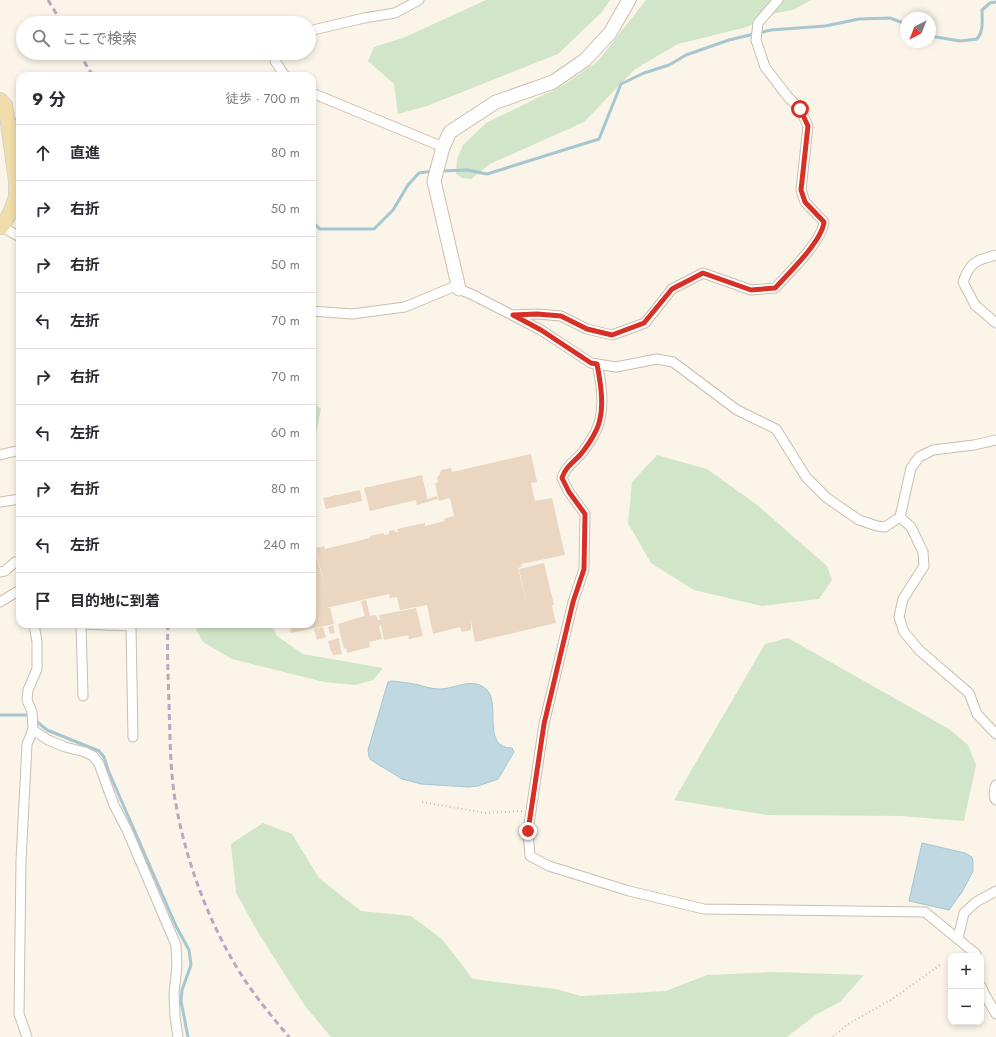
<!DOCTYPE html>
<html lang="ja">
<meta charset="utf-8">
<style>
:root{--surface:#fff;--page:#f2f2f3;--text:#2b2b33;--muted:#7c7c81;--line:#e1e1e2}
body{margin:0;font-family:Jost,"Noto Sans JP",sans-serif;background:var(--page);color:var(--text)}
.controls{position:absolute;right:12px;bottom:12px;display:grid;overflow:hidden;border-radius:8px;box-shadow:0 2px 6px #0003}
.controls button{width:36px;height:36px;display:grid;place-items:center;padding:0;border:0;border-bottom:1px solid var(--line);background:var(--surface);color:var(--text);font:20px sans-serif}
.compass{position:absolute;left:900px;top:12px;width:36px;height:36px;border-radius:50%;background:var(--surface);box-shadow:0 2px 6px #0003;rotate:222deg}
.stop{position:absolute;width:12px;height:12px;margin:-9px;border:3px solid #d93025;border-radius:50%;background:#fff}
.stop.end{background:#d93025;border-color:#fff;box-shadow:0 1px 4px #0008}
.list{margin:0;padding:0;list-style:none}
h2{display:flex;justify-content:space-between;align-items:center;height:52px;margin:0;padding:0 16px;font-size:17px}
h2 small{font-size:13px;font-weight:400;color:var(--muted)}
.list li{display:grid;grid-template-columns:26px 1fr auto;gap:12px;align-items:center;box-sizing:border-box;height:56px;padding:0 16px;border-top:1px solid var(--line)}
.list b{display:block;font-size:15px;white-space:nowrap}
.list em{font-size:13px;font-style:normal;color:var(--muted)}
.icon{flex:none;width:22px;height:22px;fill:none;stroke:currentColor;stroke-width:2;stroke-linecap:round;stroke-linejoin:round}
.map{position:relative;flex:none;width:996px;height:1037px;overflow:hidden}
.search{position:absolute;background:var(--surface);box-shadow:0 2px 6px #0003;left:16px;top:16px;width:300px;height:44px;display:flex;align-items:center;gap:10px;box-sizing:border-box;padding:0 14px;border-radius:22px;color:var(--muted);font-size:15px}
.panel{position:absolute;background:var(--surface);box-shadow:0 2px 6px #0003;left:16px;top:72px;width:300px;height:556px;border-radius:12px}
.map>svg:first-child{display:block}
</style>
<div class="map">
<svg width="996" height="1037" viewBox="0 0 996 1037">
<rect width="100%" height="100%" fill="#faf5e8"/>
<g fill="#d1e6c8">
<polygon points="486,0 610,0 602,12 558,54 427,106 398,114 394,84 368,61 374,47 403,38"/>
<polygon points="646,0 811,0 793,10 776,13 747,27 678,44 635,69 584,122 490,164 471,179 462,178 456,174 457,159 463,145 486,123 564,85 598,61"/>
<polygon points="312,402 321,409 315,439 312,445"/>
<polygon points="657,455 707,469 756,504 827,566 832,580 819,599 762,606 694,590 651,563 628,523 632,482"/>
<polygon points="196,624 271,624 277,636 303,654 383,668 373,680 356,685 324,682 232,659 203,642 196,630"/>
<polygon points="788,638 949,729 968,745 976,765 964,821 901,816 767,815 674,800 765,644"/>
<polygon points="263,823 292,834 319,878 361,911 411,916 442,939 473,979 556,989 581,996 666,991 707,975 774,972 864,975 840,1002 817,1014 787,1037 331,1037 305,1006 259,934 236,893 231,844"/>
</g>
<g fill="#bfd8e1" stroke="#a6c6d1">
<path d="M392,681c9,1 18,2 27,4 7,2 13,4 21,4 15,0 33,-13 47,1 14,14 -6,58 25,58l2,4 -16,27 -20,7 -9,1 -48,-3 -19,-5 -31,-19 -2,-3 -1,-7 20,-68z"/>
<polygon points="922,843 965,853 972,857 973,862 973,871 962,892 949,910 909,901"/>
</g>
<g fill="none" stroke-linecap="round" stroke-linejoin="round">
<g stroke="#a6c6d1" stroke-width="3">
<path d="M930,36l30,5 17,-2c7,-8 5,-19 5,-29l8,-7 6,-1"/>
<polyline points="12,119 20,119"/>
<polyline points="441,171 467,170 487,174 599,139 621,84 644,73 669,65 686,55 729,40 771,30 825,26 859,19 890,18 906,24"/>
<polyline points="312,222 320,229 374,229 393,210 408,185 419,173 433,171"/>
<polyline points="0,715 27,715 30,717"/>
<polyline points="35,720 47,730 99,751 104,757 108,770 176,926 189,950 191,965 182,990 181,1001 188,1037"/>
</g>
</g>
<g fill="#ead6c1">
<polygon points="531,454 537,482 531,483 535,501 552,498 565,555 521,564 521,567 518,568 528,609 519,569 544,563 554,605 552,605 556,623 475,642 471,621 471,630 462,632 460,627 433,634 427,605 400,610 397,597 390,598 389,594 326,608 330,608 334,624 291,633 289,624 312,624 312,552 316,551 327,598 316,548 324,546 325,549 370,538 370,536 384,533 384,535 389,534 389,531 395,530 395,532 398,532 397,529 425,523 425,526 445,521 444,519 454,516 450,498 439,501 435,483 438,482 437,477 439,476 441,470 451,468 452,472"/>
<polygon points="422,475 427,497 426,499 437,496 438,499 417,505 416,500 370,511 364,488"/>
<polygon points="360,490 362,501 326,509 323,498"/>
<polygon points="366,600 370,616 376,615 378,620 380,620 379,615 416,608 423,636 409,639 408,635 384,640 381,625 379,626 382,639 369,642 370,647 347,653 346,648 344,649 338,624 364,616 365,617 361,601"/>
<polygon points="333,625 335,633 330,634 328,627"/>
<polygon points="323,627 326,637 317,640 314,629"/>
<polygon points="339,638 341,650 331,652 328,641"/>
<polygon points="341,650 342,654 333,655 332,652"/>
</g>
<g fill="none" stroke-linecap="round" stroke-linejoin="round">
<defs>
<g id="street">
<polyline points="309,31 364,18 395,13 419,0"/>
<polyline points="279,53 275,61 285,76"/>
<polyline points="312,93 443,147"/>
<polyline points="0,228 2,227 20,237"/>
<path d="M996,255c-20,5 -26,7 -33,27l12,23 21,18"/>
<polyline points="312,311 352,314 405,307 453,287 471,294 541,330 591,363 616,367 657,359 673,362 737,410 776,429 806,477 827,498 859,520 877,526 885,527 900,517 911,468 919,457 933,450 974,445 996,440"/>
<path d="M514,315l23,-1 24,2 26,13 25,6 33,-12 27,-34 31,-16 48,17 24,-2c14,-15 47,-47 49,-66l-19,-20 -4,-12 7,-64 -8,-17 -12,-12 -23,-30 -9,-27 2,-17 20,-23"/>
<path d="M597,364c4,17 7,38 3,55 -2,11 -12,26 -19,35 -8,9 -15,12 -19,24l7,14 16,22 -1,55 -11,33 -29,122 -16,107 2,25 19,10 80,25 75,18 221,3 51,42v2"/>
<polyline points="0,455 20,450"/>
<polyline points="0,502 20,499"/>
<polyline points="900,517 911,527 923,552 924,566 903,599 899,617 904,632 919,650 969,693 977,714 996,734"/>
<polyline points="0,572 5,571 15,562 20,563"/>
<polyline points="0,602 20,590"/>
<polyline points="34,624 37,642 37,669 28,690 27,700 32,712 33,730 48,740 65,747 85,752 93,756 99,764 114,805 127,830 176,945 177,966 174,993 175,1017 178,1037"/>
<polyline points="81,624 131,626 133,737"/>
<polyline points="81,624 83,696"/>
<path d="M996,785c-2,4 -3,12 0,15"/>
<polyline points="958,938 964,913 976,902 996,891"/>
<polyline points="981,986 985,995 996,1014"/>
<polyline points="27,1037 19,1014 21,861 27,744 33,730"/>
</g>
<polyline id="secondary" points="459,289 434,181 443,147 450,132 496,102 553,82 585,60 610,33 629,0"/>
<polyline id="primary" points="0,100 5,105 7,116 16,181 16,196 11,211 2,227 0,226"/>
</defs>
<use href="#street" stroke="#cabeaf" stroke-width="11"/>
<use href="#secondary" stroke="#ccbfad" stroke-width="15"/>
<use href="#primary" stroke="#d7d2ce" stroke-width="16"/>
<g stroke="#d0bba6" stroke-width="2" stroke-dasharray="1 3" stroke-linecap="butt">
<polyline points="422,802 486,813 522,811"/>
<polyline points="833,1037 848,1024 891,1000 940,965"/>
</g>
<use href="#street" stroke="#fff" stroke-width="9"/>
<use href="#secondary" stroke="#fff" stroke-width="13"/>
<use href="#primary" stroke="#f0dda9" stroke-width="14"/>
<g stroke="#b9a8c2" stroke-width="3" stroke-dasharray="6 4" stroke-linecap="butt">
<polyline points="48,0 62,23"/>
<polyline points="79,53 93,76"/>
<path d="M168,624c-1,26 0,52 1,79 1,30 1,61 5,90 10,65 36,135 72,189 13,19 28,37 43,55"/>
</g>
</g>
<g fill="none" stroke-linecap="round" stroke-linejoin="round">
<path stroke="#d93025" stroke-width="5" d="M528,831l16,-107 29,-122 11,-33 1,-55 -16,-22 -7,-14c4,-12 11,-15 19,-24 7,-9 17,-24 19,-35 4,-17 0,-39 -3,-55l-6,-1 -50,-33 -28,-15 24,-1 24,2 26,13 25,6 32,-12 28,-34 31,-16 48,17 24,-2c14,-15 47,-47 49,-66l-19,-20 -4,-12 7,-64 -8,-17"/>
</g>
</svg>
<div class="controls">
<button>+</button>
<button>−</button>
</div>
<svg class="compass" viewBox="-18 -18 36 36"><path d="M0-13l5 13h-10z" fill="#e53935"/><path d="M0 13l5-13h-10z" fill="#7c7c81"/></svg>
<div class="stop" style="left:800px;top:109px"></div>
<div class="stop end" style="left:528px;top:831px"></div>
<div class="search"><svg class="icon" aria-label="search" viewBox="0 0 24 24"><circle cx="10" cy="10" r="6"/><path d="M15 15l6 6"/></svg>ここで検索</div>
<section class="panel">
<h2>9 分<small>徒歩 · 700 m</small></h2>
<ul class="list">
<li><svg class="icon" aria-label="ahead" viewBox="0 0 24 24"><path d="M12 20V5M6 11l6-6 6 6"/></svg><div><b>直進</b></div><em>80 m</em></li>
<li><svg class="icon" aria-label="right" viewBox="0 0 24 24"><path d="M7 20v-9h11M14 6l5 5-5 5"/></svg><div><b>右折</b></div><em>50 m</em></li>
<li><svg class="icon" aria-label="right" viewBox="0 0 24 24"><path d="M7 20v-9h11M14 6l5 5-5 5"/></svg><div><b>右折</b></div><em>50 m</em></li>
<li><svg class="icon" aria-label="left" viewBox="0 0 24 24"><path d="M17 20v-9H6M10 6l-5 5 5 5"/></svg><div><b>左折</b></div><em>70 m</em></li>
<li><svg class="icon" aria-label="right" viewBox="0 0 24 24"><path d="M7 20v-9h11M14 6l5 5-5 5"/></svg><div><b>右折</b></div><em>70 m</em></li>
<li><svg class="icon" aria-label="left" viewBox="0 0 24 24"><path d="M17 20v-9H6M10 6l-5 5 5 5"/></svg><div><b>左折</b></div><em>60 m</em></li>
<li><svg class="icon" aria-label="right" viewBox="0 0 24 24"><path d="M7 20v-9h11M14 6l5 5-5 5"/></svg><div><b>右折</b></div><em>80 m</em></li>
<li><svg class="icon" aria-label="left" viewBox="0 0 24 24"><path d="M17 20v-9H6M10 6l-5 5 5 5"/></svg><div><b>左折</b></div><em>240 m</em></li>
<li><svg class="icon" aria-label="arrive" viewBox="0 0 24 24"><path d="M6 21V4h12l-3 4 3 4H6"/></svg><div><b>目的地に到着</b></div></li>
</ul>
</section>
</div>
